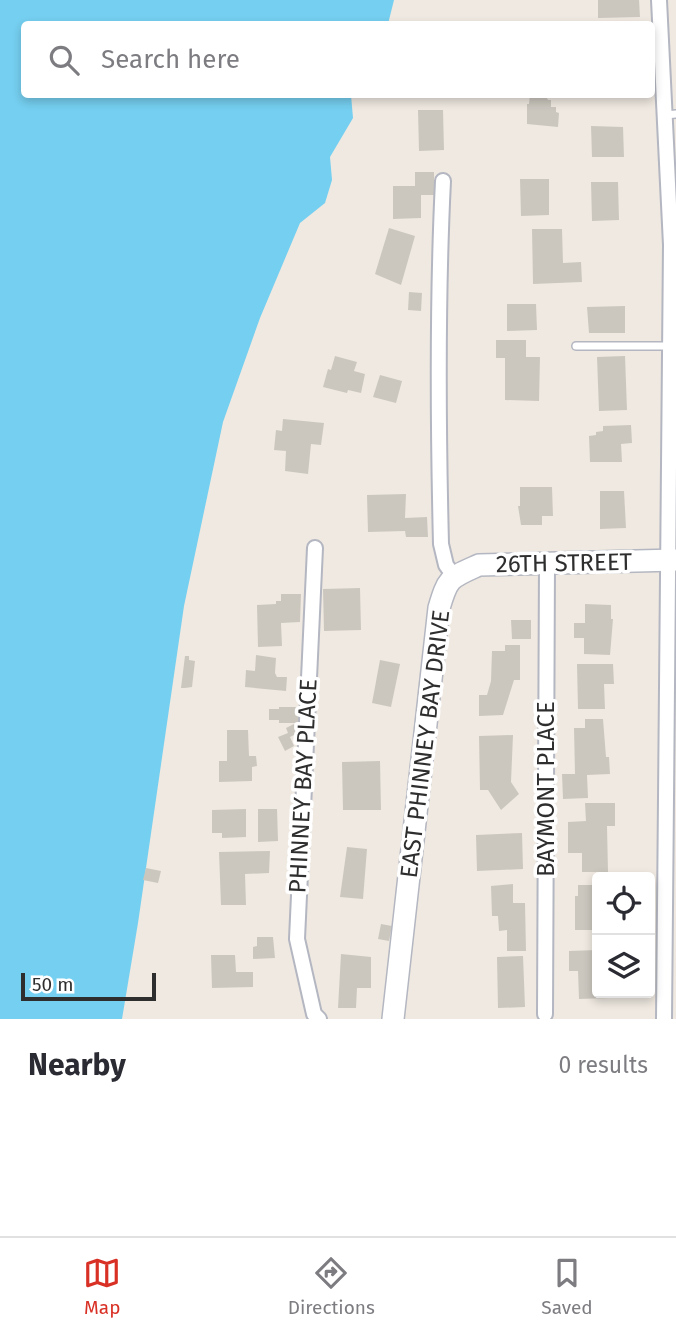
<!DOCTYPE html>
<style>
:root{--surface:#fff;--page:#f2f2f3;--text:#2b2b33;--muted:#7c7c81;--line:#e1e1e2;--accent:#d93025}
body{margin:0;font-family:"Fira Sans",sans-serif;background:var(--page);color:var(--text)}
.controls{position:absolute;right:21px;bottom:21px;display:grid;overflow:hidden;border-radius:7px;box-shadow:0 4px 10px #0003}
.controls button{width:63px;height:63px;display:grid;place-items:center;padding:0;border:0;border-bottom:2px solid var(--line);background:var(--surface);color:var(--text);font:35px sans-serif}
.scale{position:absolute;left:21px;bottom:18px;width:135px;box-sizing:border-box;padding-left:7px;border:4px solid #2e2e2e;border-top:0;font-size:19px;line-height:24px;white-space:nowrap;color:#2e2e2e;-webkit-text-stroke:5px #fff;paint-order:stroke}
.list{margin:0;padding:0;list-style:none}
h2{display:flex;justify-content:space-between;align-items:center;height:91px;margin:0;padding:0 28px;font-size:30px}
h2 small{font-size:23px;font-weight:400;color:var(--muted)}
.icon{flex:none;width:38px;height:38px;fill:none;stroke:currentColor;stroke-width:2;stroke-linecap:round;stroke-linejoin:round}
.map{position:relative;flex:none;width:676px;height:1019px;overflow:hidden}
.search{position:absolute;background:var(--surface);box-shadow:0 4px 10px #0003;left:21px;right:21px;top:21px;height:77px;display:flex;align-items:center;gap:18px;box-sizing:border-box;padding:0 24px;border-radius:7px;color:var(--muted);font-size:26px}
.sheet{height:217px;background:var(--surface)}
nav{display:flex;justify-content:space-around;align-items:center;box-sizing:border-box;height:98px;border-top:2px solid var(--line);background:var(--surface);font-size:19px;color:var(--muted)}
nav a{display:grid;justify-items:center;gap:4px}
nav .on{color:var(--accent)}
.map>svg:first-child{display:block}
</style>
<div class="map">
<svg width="676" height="1019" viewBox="0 0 676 1019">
<rect width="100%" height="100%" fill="#efe9e1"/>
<polygon fill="#75cff0" points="0,0 394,0 388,24 24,24 24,94 351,95 353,118 330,157 332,180 325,203 300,223 260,318 223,422 184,606 138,923 122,1019 0,1019"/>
<g fill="#cbc7bf">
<polygon points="598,0 639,0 640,17 598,18"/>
<polygon points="530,94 545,94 548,100 551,100 551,107 556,107 556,112 559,113 558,127 527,124 527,104 529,104"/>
<polygon points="418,110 443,110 444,150 419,151"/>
<polygon points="591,126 623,127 624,157 592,157"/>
<polygon points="415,172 434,172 434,195 421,195 421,218 393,219 393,186 415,186"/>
<polygon points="520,179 549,179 549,215 521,216"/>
<polygon points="591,182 618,182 619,220 592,221"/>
<polygon points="389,228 415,236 401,285 375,274"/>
<polygon points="532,229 562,229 563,263 581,262 582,282 533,284"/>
<polygon points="409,292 422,293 421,311 408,310"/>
<polygon points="507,304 536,304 537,330 507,331"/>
<polygon points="625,306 625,333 589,333 587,307"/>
<polygon points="496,340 526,340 526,357 540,357 539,401 505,400 505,358 496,358"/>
<polygon points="335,356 357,362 354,371 365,374 361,393 348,390 347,393 323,387 328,369 331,370"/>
<polygon points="625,356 627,410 599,411 597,357"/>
<polygon points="380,375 402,381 396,403 373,397"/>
<polygon points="283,419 324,423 321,445 311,444 308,474 285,471 286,451 274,450 276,430 282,431"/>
<polygon points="631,425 632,443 621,444 622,462 590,462 589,436 596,435 596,432 603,431 603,426"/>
<polygon points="520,487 552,487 553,516 542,516 542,525 521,525 518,506 520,506"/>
<polygon points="600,491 624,491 626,528 600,529"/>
<polygon points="406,494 405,518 427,517 428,537 406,537 405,531 368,532 367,495"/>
<polygon points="360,588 361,630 324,631 323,589"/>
<polygon points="281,594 301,594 300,622 281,623 282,646 258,647 257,605 276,604 276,601 281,601"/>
<polygon points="585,604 611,605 611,619 613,619 610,655 584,654 584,638 574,638 574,623 585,623"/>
<polygon points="511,620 531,620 531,639 512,639"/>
<polygon points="505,645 520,645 520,680 514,680 503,715 479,716 479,695 487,695 491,681 492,651 505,651"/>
<polygon points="256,655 276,658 275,673 277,677 287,677 286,691 245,687 246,670 255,671"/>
<polygon points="185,656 189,656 189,660 195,661 192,687 185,688 181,688"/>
<polygon points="380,660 400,664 391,707 372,703"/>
<polygon points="577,664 613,664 614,684 604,684 605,709 578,709"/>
<polygon points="279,707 299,707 299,723 279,723 279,720 269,720 269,709 279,709"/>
<polygon points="585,719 603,719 606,757 609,757 610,774 587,775 588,798 563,799 562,774 575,774 574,728 585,728"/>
<polygon points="294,724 298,733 290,737 294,746 285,751 278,737 288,733 286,728"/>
<polygon points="227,730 248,730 249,756 256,756 257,766 252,767 252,781 219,782 219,761 227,761"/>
<polygon points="513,735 511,782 519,794 501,810 488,790 480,790 479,736"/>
<polygon points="380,761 381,810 343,810 342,762"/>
<polygon points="585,803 615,803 615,826 607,826 608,872 582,872 582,853 568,853 568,822 586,821"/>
<polygon points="246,809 246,837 222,838 222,833 212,833 212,810"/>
<polygon points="258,809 277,809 278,841 258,842"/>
<polygon points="522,833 523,869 477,871 476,835"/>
<polygon points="347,847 367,849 363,899 340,897"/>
<polygon points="270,851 269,873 245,874 246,905 221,905 219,852"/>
<polygon points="146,868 161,871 158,883 143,880"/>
<polygon points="513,884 513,903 525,903 526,951 507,951 507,930 499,931 498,916 492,916 491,886"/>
<polygon points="578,885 597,885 597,930 575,930 575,896 578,896"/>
<polygon points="381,924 392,926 389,941 378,939"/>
<polygon points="257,937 273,937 275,958 253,959 253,947 257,946"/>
<polygon points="597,950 597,993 608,993 608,998 579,999 578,971 569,971 569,951"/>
<polygon points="341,954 371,957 371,988 357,988 356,1008 338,1008"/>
<polygon points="211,955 235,955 236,972 253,972 253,987 212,988"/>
<polygon points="523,956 525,1007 498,1008 497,957"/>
</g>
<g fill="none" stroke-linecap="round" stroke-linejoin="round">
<defs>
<g id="lane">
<polyline points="665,115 676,114"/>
<polyline points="576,346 670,346"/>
</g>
<g id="street">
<polyline points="659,0 671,245 664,1019"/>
<path d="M443,181c-6,121 -5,242 -2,363l5,21 8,11"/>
<polyline points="315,548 297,939 314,1014 319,1019"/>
<polyline points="545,1014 547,563"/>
</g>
<path id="secondary" d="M393,1019l46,-411c9,-31 11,-30 40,-43l197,-5"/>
</defs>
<use href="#lane" stroke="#b4b7c1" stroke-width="10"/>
<use href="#street" stroke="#b4b7c1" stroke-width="18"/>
<use href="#secondary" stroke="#b4b7c1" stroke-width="24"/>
<use href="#lane" stroke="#fff" stroke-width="7"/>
<use href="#street" stroke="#fff" stroke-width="14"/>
<use href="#secondary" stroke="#fff" stroke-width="21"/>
</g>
<g text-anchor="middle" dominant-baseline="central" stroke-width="7" stroke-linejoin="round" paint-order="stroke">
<g font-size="24" fill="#2e2e2e" stroke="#fff">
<text transform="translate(564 563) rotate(-1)">26TH STREET</text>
<text transform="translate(425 744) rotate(-83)">EAST PHINNEY BAY DRIVE</text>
<text transform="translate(303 786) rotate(-87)">PHINNEY BAY PLACE</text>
<text transform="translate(546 789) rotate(-90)">BAYMONT PLACE</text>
</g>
</g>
</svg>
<div class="controls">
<button><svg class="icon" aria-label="locate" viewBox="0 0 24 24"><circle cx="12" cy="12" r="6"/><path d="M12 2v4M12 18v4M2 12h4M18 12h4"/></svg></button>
<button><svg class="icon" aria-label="layers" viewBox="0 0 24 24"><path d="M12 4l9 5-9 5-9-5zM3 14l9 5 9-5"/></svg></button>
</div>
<div class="scale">50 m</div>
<div class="search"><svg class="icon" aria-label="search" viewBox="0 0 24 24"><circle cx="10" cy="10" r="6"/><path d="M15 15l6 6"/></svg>Search here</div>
</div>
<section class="sheet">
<h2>Nearby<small>0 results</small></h2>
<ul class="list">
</ul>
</section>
<nav>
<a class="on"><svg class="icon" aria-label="map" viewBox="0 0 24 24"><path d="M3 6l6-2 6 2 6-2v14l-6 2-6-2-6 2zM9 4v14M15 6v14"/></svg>Map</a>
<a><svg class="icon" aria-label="directions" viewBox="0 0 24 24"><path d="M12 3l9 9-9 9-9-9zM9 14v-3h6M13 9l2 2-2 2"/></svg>Directions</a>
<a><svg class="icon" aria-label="saved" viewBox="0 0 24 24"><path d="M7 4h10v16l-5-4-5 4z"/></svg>Saved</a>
</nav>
